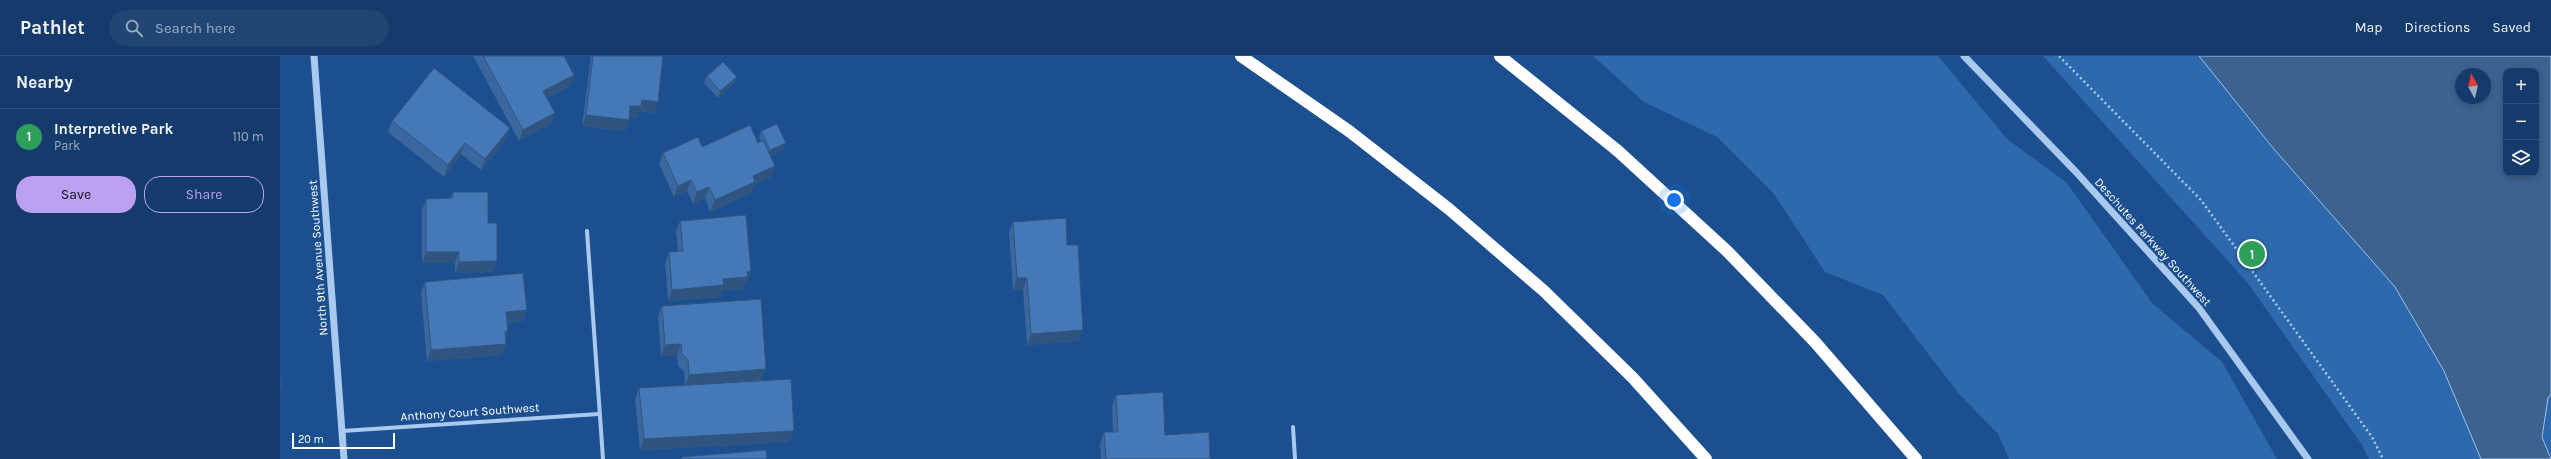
<!DOCTYPE html>
<meta charset="utf-8">
<style>
:root{--surface:#143b6b;--page:#214673;--text:#f1f3f6;--muted:#9dadc1;--line:#33557e;--accent:#bca0f2}
body{margin:0;font-family:Karla,sans-serif;background:var(--page);color:var(--text)}
.controls{position:absolute;right:12px;top:12px;display:grid;overflow:hidden;border-radius:8px;box-shadow:0 2px 6px #0003}
.controls button{width:36px;height:36px;display:grid;place-items:center;padding:0;border:0;border-bottom:1px solid var(--line);background:var(--surface);color:var(--text);font:20px sans-serif}
.compass{position:absolute;left:2175px;top:12px;width:36px;height:36px;border-radius:50%;background:var(--surface);box-shadow:0 2px 6px #0003;rotate:352deg}
.scale{position:absolute;left:12px;bottom:10px;width:103px;box-sizing:border-box;padding-left:4px;border:2px solid #fff;border-top:0;font-size:11px;line-height:14px;white-space:nowrap;color:#fff;-webkit-text-stroke:3px #1b4f8f;paint-order:stroke}
.you{position:absolute;left:1394px;top:144px;width:14px;height:14px;margin:-10px;border:3px solid #fff;border-radius:50%;background:#1a73e8;box-shadow:0 0 0 6px #1a73e833}
.badge{display:grid;place-items:center;width:26px;height:26px;border-radius:50%;background:var(--accent);color:#fff;font-size:13px;font-weight:700}
.pin{position:absolute;translate:-50% -50%;border:2px solid #fff;box-shadow:0 1px 4px #0006}
.list{margin:0;padding:0;list-style:none}
h2{display:flex;justify-content:space-between;align-items:center;height:52px;margin:0;padding:0 16px;font-size:17px}
h2 small{font-size:13px;font-weight:400;color:var(--muted)}
.list li{display:grid;grid-template-columns:26px 1fr auto;gap:12px;align-items:center;box-sizing:border-box;height:56px;padding:0 16px;border-top:1px solid var(--line)}
.list b{display:block;font-size:15px;white-space:nowrap}
.list p{margin:0;font-size:13px;white-space:nowrap;color:var(--muted)}
.list em{font-size:13px;font-style:normal;color:var(--muted)}
.actions{display:flex;gap:8px;padding:12px 16px}
.actions a{flex:1;padding:9px 0;border:1px solid var(--accent);border-radius:16px;text-align:center;font-size:14px;color:var(--accent)}
.actions .main{background:var(--accent);color:#111}
.icon{flex:none;width:22px;height:22px;fill:none;stroke:currentColor;stroke-width:2;stroke-linecap:round;stroke-linejoin:round}
.map{position:relative;flex:none;width:2271px;height:403px;overflow:hidden}
header{display:flex;align-items:center;gap:24px;box-sizing:border-box;height:56px;padding:0 20px;background:var(--surface);border-bottom:1px solid var(--line)}
header strong{font-size:19px}
nav{display:flex;gap:22px;margin-inline-start:auto;font-size:14px}
.search{width:280px;height:36px;background:var(--page);display:flex;align-items:center;gap:10px;box-sizing:border-box;padding:0 14px;border-radius:22px;color:var(--muted);font-size:15px}
main{display:flex}
aside{flex:1;background:var(--surface)}
.map>svg:first-child{display:block}
</style>
<header>
<strong>Pathlet</strong>
<div class="search"><svg class="icon" aria-label="search" viewBox="0 0 24 24"><circle cx="10" cy="10" r="6"/><path d="M15 15l6 6"/></svg>Search here</div>
<nav><a>Map</a><a>Directions</a><a>Saved</a></nav>
</header>
<main>
<aside>
<h2>Nearby<small></small></h2>
<ul class="list">
<li><span class="badge" style="background:#2e9e5b">1</span><div><b>Interpretive Park</b><p>Park</p></div><em>110 m</em></li>
</ul>
<div class="actions"><a class="main">Save</a><a>Share</a></div>
</aside>
<div class="map">
<svg width="2271" height="403" viewBox="0 0 2271 403">
<rect width="100%" height="100%" fill="#1b4f8f"/>
<g fill="#2e69ad">
<polygon points="1313,0 1658,0 1727,83 1787,127 1872,247 1942,306 1997,403 1729,403 1718,378 1679,338 1603,239 1545,216 1494,138 1437,81 1364,46"/>
<polygon points="1763,0 1919,0 1993,92 2115,231 2164,315 2201,403 2089,403 2082,389 1967,226"/>
<polygon points="2271,338 2271,401 2262,381 2268,342"/>
</g>
<path fill="#3c6290" stroke="#9cc4f0" fill-rule="evenodd" d="M1919,0h352v338l-3,4 -6,39 9,22h-70l-37,-88 -49,-84 -122,-139zM2226,15h30v102h-30zM2181,18h24v24h-24z"/>
<g fill="none" stroke-linecap="round" stroke-linejoin="round">
<polyline stroke="#a9c9ee" stroke-width="2.5" stroke-dasharray="2 3" stroke-linecap="butt" points="1779,0 1921,144 2092,381 2103,403"/>
<g stroke="#a9c9ee" stroke-width="4">
<polyline points="307,175 323,403"/>
<polyline points="1013,371 1015,403"/>
<polyline points="62,375 319,358"/>
</g>
<g stroke="#a9c9ee" stroke-width="7">
<polyline points="34,0 64,403"/>
<polyline points="1684,0 1796,116 1919,252 2028,403"/>
</g>
<g stroke="#fff" stroke-width="12">
<polyline points="961,0 1069,75 1169,153 1264,235 1353,322 1426,403"/>
<polyline points="1220,0 1338,95 1448,196 1535,286 1636,403"/>
</g>
</g>
<g fill="#3a679d">
<polygon points="193,0 284,0 294,19 290,30 267,42 275,57 271,68 239,85"/>
<polygon points="311,0 383,0 374,57 359,55 357,62 349,61 345,75 302,70"/>
<polygon points="427,20 457,21 454,27 438,42 424,27"/>
<polygon points="112,65 226,83 201,114 181,98 164,121 108,76"/>
<polygon points="481,75 503,94 490,100 495,110 491,121 474,129 471,137 430,156 425,142 413,148 407,135 394,141 379,108 383,97 422,91 478,87 481,85 479,81"/>
<polygon points="173,136 208,167 213,216 175,217 175,207 142,207 142,154 146,143 170,142"/>
<polygon points="400,165 471,215 467,226 466,226 463,233 442,234 440,241 388,245 385,207 389,196 398,195 396,176"/>
<polygon points="733,166 787,189 799,285 747,289 743,233 733,234 729,177"/>
<polygon points="145,226 247,254 243,265 227,267 226,281 226,288 222,299 147,305 141,237"/>
<polygon points="382,250 482,324 510,386 360,394 355,343 359,332 405,329 404,315 398,310 397,299 381,300 378,261"/>
<polygon points="836,339 885,379 930,403 821,403 820,388 824,376 833,376 832,350"/>
</g>
<g fill="#305480">
<polygon points="294,19 290,30 259,46 263,35"/>
<polygon points="457,21 454,27 438,42 440,35"/>
<polygon points="362,44 378,46 374,57 359,55 357,62 346,61 350,50"/>
<polygon points="275,57 271,68 239,85 243,74"/>
<polygon points="306,59 349,64 345,75 302,70"/>
<polygon points="230,72 226,83 201,114 205,103"/>
<polygon points="185,87 181,98 164,121 168,109"/>
<polygon points="506,87 503,94 488,100 490,94"/>
<polygon points="495,110 491,121 474,129 471,137 430,156 435,144 473,120"/>
<polygon points="411,124 407,135 394,141 398,130"/>
<polygon points="429,131 425,142 413,148 417,136"/>
<polygon points="146,196 179,196 175,207 142,207"/>
<polygon points="217,205 213,216 175,217 179,206"/>
<polygon points="471,215 467,226 466,226 463,233 442,234 440,241 388,245 392,234 443,223 467,216"/>
<polygon points="737,222 747,222 743,233 733,234"/>
<polygon points="247,254 243,265 222,267 226,256"/>
<polygon points="803,274 799,285 747,289 751,278"/>
<polygon points="225,275 228,275 224,286"/>
<polygon points="226,288 222,299 147,305 151,294"/>
<polygon points="401,288 397,299 381,300 385,289"/>
<polygon points="486,313 482,324 405,330 409,319"/>
<polygon points="514,375 510,386 360,394 364,383"/>
</g>
<g fill="#4478b7" stroke="#305480">
<polygon points="203,0 284,0 294,19 263,35 275,57 243,74"/>
<polygon points="313,0 383,0 378,46 362,44 361,50 350,50 349,64 306,59"/>
<polygon points="443,6 457,21 440,35 427,20"/>
<polygon points="154,12 230,72 205,103 185,87 168,109 112,65"/>
<polygon points="497,68 506,87 490,94 481,75"/>
<polygon points="470,69 478,87 483,84 495,110 473,120 475,126 435,144 429,131 417,136 411,124 398,130 383,97 418,81 422,91"/>
<polygon points="173,136 208,136 208,167 217,167 217,205 179,206 179,196 146,196 146,143 173,142"/>
<polygon points="466,159 471,215 467,216 468,221 443,223 444,229 392,234 389,196 403,195 400,165"/>
<polygon points="786,162 787,189 798,189 803,274 751,278 747,222 737,222 733,166"/>
<polygon points="243,217 247,254 226,256 228,275 225,275 226,288 151,294 145,226"/>
<polygon points="481,243 486,313 409,319 408,304 402,298 401,288 385,289 382,250"/>
<polygon points="0,320 1,332 0,332"/>
<polygon points="511,323 514,375 364,383 359,332"/>
<polygon points="883,336 885,379 929,376 930,403 826,403 824,376 838,376 836,339"/>
<polygon points="486,394 487,403 402,403 402,401"/>
</g>
<g text-anchor="middle" dominant-baseline="central" stroke-width="3.5" stroke-linejoin="round" paint-order="stroke">
<g font-size="12" fill="#fff" stroke="#1b4f8f">
<text transform="translate(1873 186) rotate(48)">Deschutes Parkway Southwest</text>
<text transform="translate(38 202) rotate(-94)">North 9th Avenue Southwest</text>
<text transform="translate(190 356) rotate(-4)">Anthony Court Southwest</text>
</g>
</g>
</svg>
<div class="controls">
<button>+</button>
<button>−</button>
<button><svg class="icon" aria-label="layers" viewBox="0 0 24 24"><path d="M12 4l9 5-9 5-9-5zM3 14l9 5 9-5"/></svg></button>
</div>
<svg class="compass" viewBox="-18 -18 36 36"><path d="M0-13l5 13h-10z" fill="#e53935"/><path d="M0 13l5-13h-10z" fill="#9dadc1"/></svg>
<div class="scale">20 m</div>
<div class="you"></div>
<div class="pin badge" style="left:1972px;top:198px;background:#2e9e5b">1</div>
</div>
</main>
